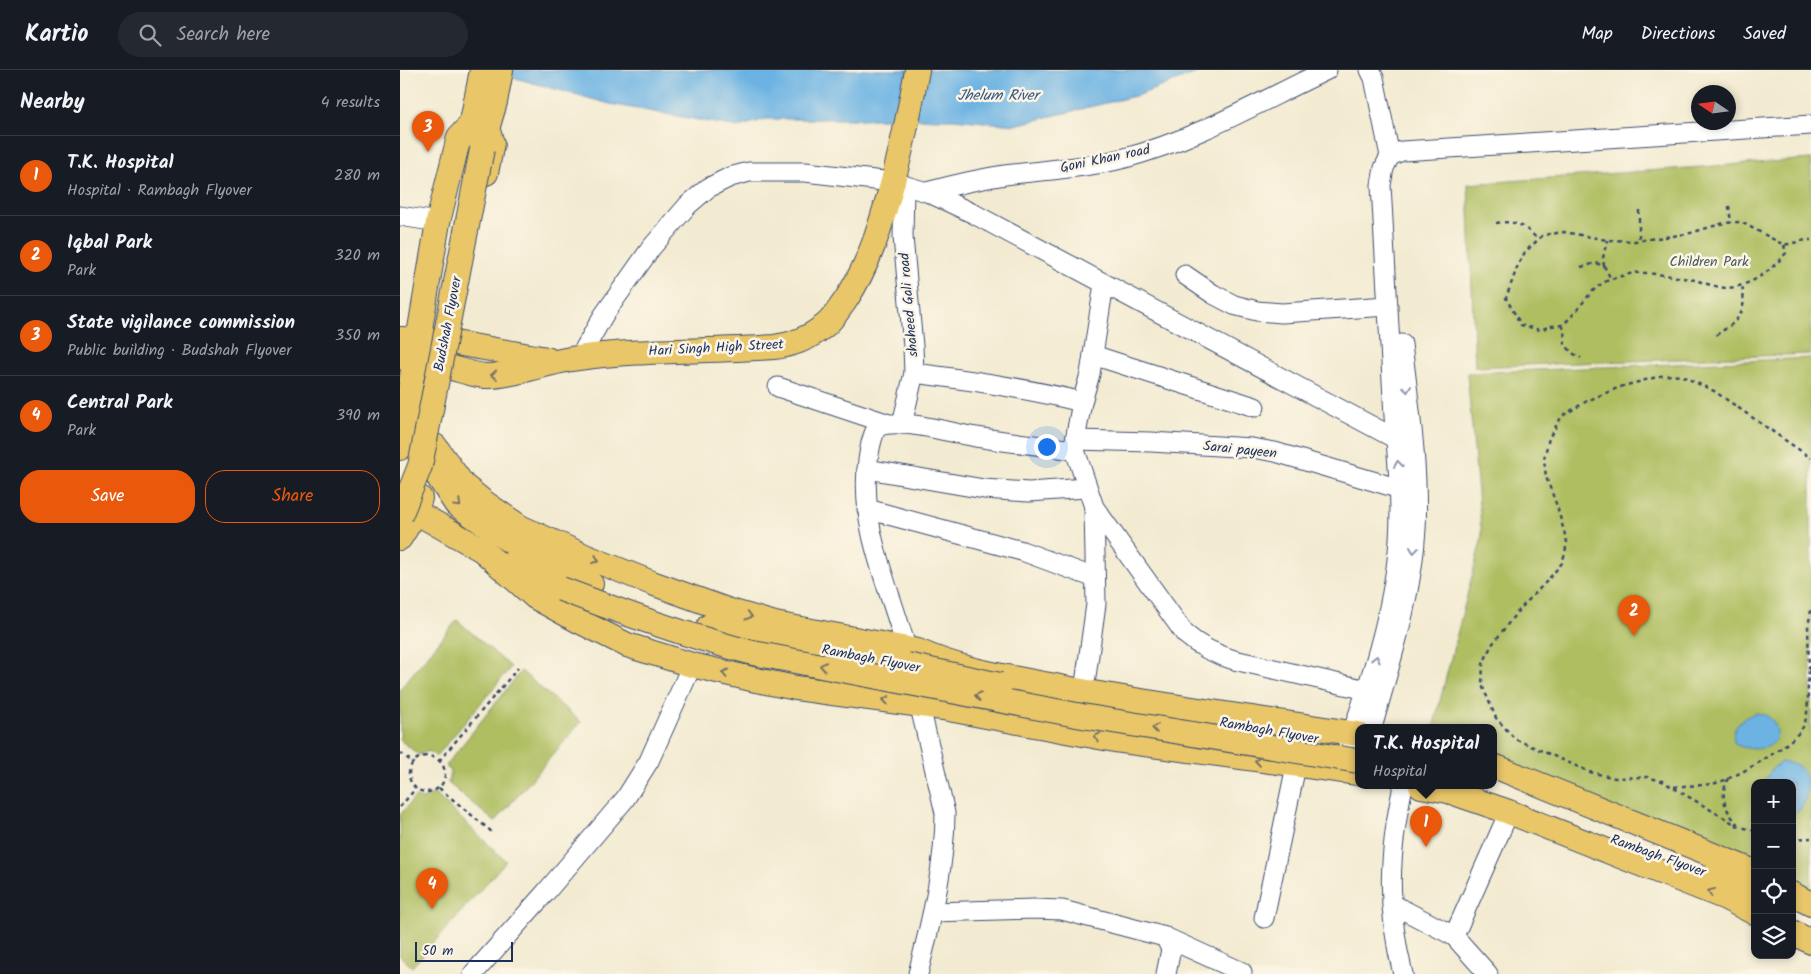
<!DOCTYPE html>
<meta charset="utf-8">
<style>
:root{--surface:#171b24;--page:#242831;--text:#f1f3f6;--muted:#9ea1a6;--line:#363941;--accent:#ea580c}
body{margin:0;font-family:Kalam,sans-serif;background:var(--page);color:var(--text)}
.controls{position:absolute;right:15px;bottom:15px;display:grid;overflow:hidden;border-radius:10px;box-shadow:0 2px 8px #0003}
.controls button{width:45px;height:45px;display:grid;place-items:center;padding:0;border:0;border-bottom:1px solid var(--line);background:var(--surface);color:var(--text);font:25px sans-serif}
.compass{position:absolute;left:1291px;top:15px;width:45px;height:45px;border-radius:50%;background:var(--surface);box-shadow:0 2px 8px #0003;rotate:283deg}
.scale{position:absolute;left:15px;bottom:12px;width:98px;box-sizing:border-box;padding-left:5px;border:2px solid #1b2f5e;border-top:0;font-size:14px;line-height:18px;white-space:nowrap;color:#1b2f5e;-webkit-text-stroke:4px #fcf5e5;paint-order:stroke}
.you{position:absolute;left:646px;top:376px;width:18px;height:18px;margin:-12px;border:4px solid #fff;border-radius:50%;background:#1a73e8;box-shadow:0 0 0 8px #1a73e833}
.badge{display:grid;place-items:center;width:32px;height:32px;border-radius:50%;background:var(--accent);color:#fff;font-size:16px;font-weight:700}
.pin{position:absolute;translate:-50% -41px;filter:drop-shadow(0 1px 2px #0008)}
.pin::after{content:'';position:absolute;top:26px;width:18px;height:15px;background:inherit;clip-path:polygon(0 0,100% 0,50% 100%)}
.popup{position:absolute;left:955px;top:654px;width:142px;height:65px;box-sizing:border-box;display:grid;place-content:center;border-radius:10px;background:var(--surface);filter:drop-shadow(0 1px 4px #0005);font-size:16px;white-space:nowrap;color:var(--muted)}
.popup b{font-size:19px;color:var(--text)}
.popup::after{content:'';position:absolute;left:50%;top:100%;margin-left:-10px;border:10px solid transparent;border-top-color:var(--surface)}
.list{margin:0;padding:0;list-style:none}
h2{display:flex;justify-content:space-between;align-items:center;height:65px;margin:0;padding:0 20px;font-size:21px}
h2 small{font-size:16px;font-weight:400;color:var(--muted)}
.list li{display:grid;grid-template-columns:32px 1fr auto;gap:15px;align-items:center;box-sizing:border-box;height:80px;padding:0 20px;border-top:1px solid var(--line)}
.list b{display:block;font-size:19px;white-space:nowrap}
.list p{margin:0;font-size:16px;white-space:nowrap;color:var(--muted)}
.list em{font-size:16px;font-style:normal;color:var(--muted)}
.actions{display:flex;gap:10px;padding:15px 20px}
.actions a{flex:1;padding:11px 0;border:1px solid var(--accent);border-radius:20px;text-align:center;font-size:18px;color:var(--accent)}
.actions .main{background:var(--accent);color:#fff}
.icon{flex:none;width:28px;height:28px;fill:none;stroke:currentColor;stroke-width:2;stroke-linecap:round;stroke-linejoin:round}
.map{position:relative;flex:none;width:1411px;height:904px;overflow:hidden}
header{display:flex;align-items:center;gap:30px;box-sizing:border-box;height:70px;padding:0 25px;background:var(--surface);border-bottom:1px solid var(--line)}
header strong{font-size:24px}
nav{display:flex;gap:28px;margin-inline-start:auto;font-size:18px}
.search{width:350px;height:45px;background:var(--page);display:flex;align-items:center;gap:12px;box-sizing:border-box;padding:0 18px;border-radius:28px;color:var(--muted);font-size:19px}
main{display:flex}
aside{flex:1;background:var(--surface)}
.map>svg:first-child{display:block}
</style>
<header>
<strong>Kartio</strong>
<div class="search"><svg class="icon" aria-label="search" viewBox="0 0 24 24"><circle cx="10" cy="10" r="6"/><path d="M15 15l6 6"/></svg>Search here</div>
<nav><a>Map</a><a>Directions</a><a>Saved</a></nav>
</header>
<main>
<aside>
<h2>Nearby<small>4 results</small></h2>
<ul class="list">
<li><span class="badge">1</span><div><b>T.K. Hospital</b><p>Hospital · Rambagh Flyover</p></div><em>280 m</em></li>
<li><span class="badge">2</span><div><b>Iqbal Park</b><p>Park</p></div><em>320 m</em></li>
<li><span class="badge">3</span><div><b>State vigilance commission</b><p>Public building · Budshah Flyover</p></div><em>350 m</em></li>
<li><span class="badge">4</span><div><b>Central Park</b><p>Park</p></div><em>390 m</em></li>
</ul>
<div class="actions"><a class="main">Save</a><a>Share</a></div>
</aside>
<div class="map">
<svg width="1411" height="904" viewBox="0 0 1411 904">
<rect width="100%" height="100%" fill="#fcf5e5"/>
<filter id="ink" filterUnits="userSpaceOnUse"><feTurbulence type="fractalNoise" baseFrequency=".02" numOctaves="2"/><feDisplacementMap in="SourceGraphic" scale="10" xChannelSelector="R" yChannelSelector="G"/><feConvolveMatrix kernelMatrix="1 2 1 2 8 2 1 2 1" color-interpolation-filters="sRGB"/></filter>
<filter id="wash" filterUnits="userSpaceOnUse"><feTurbulence type="fractalNoise" baseFrequency=".0096" numOctaves="4" result="noise"/><feDisplacementMap in="SourceGraphic" scale="20" xChannelSelector="R" yChannelSelector="G"/><feGaussianBlur stdDeviation="1.12" result="paint"/><feColorMatrix in="noise" values="0 0 0 0 0 0 0 0 0 0 0 0 0 0 0 0 0 1.4 0 .05"/><feComposite in="paint" operator="in"/></filter>
<g filter="url(#wash)">
<rect width="100%" height="100%" fill="#f3ebd1"/>
<g fill="#afbe61" stroke="#657660">
<polygon points="1411,89 1411,284 1075,297 1068,114"/>
<polygon points="1411,288 1411,821 1392,813 1392,713 1355,713 1355,798 1094,690 1094,658 1033,658 1082,467 1067,303"/>
<polygon points="57,550 111,597 36,687 29,681 19,685 0,670 0,619"/>
<polygon points="121,601 181,652 95,752 48,713 51,700 47,698 47,694"/>
<polygon points="34,723 106,791 12,897 0,886 0,745 15,727 23,729"/>
</g>
<g fill="#6cb3e3" stroke="#4471a0">
<polygon points="86,0 804,0 739,25 615,55 553,49 366,49 338,57 210,34"/>
<path d="M1356,643c3,1 8,1 11,3 9,5 14,19 6,27 -9,9 -29,6 -38,1 -6,-17 6,-26 21,-31z"/>
<path d="M1381,692c5,1 12,1 16,3 14,9 12,32 3,45l-8,3v-30h-29l9,-14z"/>
</g>
</g>
<g filter="url(#ink)">
<g fill="none" stroke-linecap="round" stroke-linejoin="round">
<defs>
<g id="minor">
<polyline points="970,0 974,8 990,86"/>
<path d="M527,122c26,-7 51,-13 78,-17 40,-5 81,-7 120,-17 72,-19 136,-57 202,-88"/>
<polyline points="0,146 38,152"/>
<polyline points="785,205 813,224 834,235 857,241 882,243 988,236"/>
<path d="M704,214l-14,90 -8,28 -7,38v10l19,57 91,127c15,13 29,20 49,26l133,30"/>
<polyline points="693,285 855,337"/>
<polyline points="180,287 203,246 251,178 288,135 308,118 330,107 349,102 405,102 492,112 527,122 574,144 996,369"/>
<path d="M514,303c57,7 112,15 168,29"/>
<polyline points="378,317 486,353"/>
<polyline points="502,354 514,303 513,276 503,167 504,115"/>
<polyline points="675,370 751,372 852,378 875,382 1000,419"/>
<polyline points="467,399 584,419 629,422 686,418"/>
<polyline points="467,439 622,481 695,508"/>
<path d="M509,589c-16,-67 -51,-128 -41,-199 2,-12 3,-22 9,-33 23,-10 73,6 99,10 33,5 66,9 99,13"/>
<polyline points="684,621 696,534 694,437"/>
<path d="M517,624l28,119c0,54 -14,108 -27,161"/>
<path d="M972,658c18,-65 40,-130 44,-199 3,-62 -7,-124 -14,-185"/>
<path d="M939,701c26,-75 54,-151 60,-231 3,-42 -2,-83 -5,-124 -4,-77 -9,-154 -13,-231l3,-17 6,-12 12,-5 409,-26"/>
<polyline points="992,834 1054,866"/>
<polyline points="533,842 634,839 662,840 765,867 771,879 766,904"/>
<polyline points="864,848 896,696"/>
<polyline points="765,867 842,902"/>
<polyline points="73,904 146,822 225,729 249,691 292,595"/>
<path d="M1003,904c-17,-67 -14,-122 0,-188"/>
<polyline points="1088,904 1054,866 1109,742"/>
</g>
<g id="major">
<polyline points="69,67 82,0"/>
<polyline points="83,73 95,32 101,0"/>
<polyline points="86,103 92,73 87,58"/>
<polyline points="0,269 38,270 147,289"/>
<path d="M0,287c18,2 35,6 52,11 11,3 22,7 33,8 26,1 64,-15 93,-18 65,-9 131,-6 196,-11 18,-2 35,-9 49,-20 9,-6 16,-18 22,-26 25,-37 36,-77 48,-120 10,-37 17,-73 24,-111"/>
<path d="M35,376l28,39 22,18 35,24 67,30 65,26 75,27 48,14 143,27c46,21 98,27 147,37 98,18 196,31 293,46"/>
<polyline points="0,378 38,152 59,67 73,52"/>
<polyline points="35,402 56,434 130,485 170,505"/>
<polyline points="0,433 82,480 135,527 177,550 227,575 292,595 356,610 396,618 543,638 715,670 958,703"/>
<polyline points="0,468 16,442 20,428"/>
<polyline points="162,491 191,514"/>
<polyline points="111,494 161,519"/>
<polyline points="309,556 359,569 430,580 507,595"/>
<polyline points="1094,696 1355,802"/>
<polyline points="1021,716 1048,721 1109,742 1326,828 1355,843"/>
<polyline points="1313,806 1355,824"/>
<polyline points="1392,824 1411,834"/>
<polyline points="1392,862 1411,872"/>
</g>
</defs>
<use href="#minor" stroke="#3b4b6f" stroke-width="21"/>
<use href="#major" stroke="#3b4b6f" stroke-width="26"/>
<g stroke="#3b4b6f" stroke-width="2.5" stroke-dasharray="4 4" stroke-linecap="butt">
<polyline points="1329,136 1331,153"/>
<polyline points="1239,140 1239,171"/>
<path d="M1096,153c19,-3 29,2 42,17"/>
<path d="M1384,175l2,8c-14,17 -35,33 -58,35 -10,0 -23,-5 -33,-8 -11,-2 -52,-9 -61,-7 -7,1 -15,4 -22,6 -24,8 -31,32 -50,46l-11,1 -11,4 -19,-5 -15,-27 12,-33 7,-13 18,-17 21,-3 43,8 28,1 52,-7 37,-11 17,-1 43,23 22,-5h5"/>
<polyline points="1204,196 1203,188 1207,170"/>
<polyline points="1181,197 1196,193 1204,196 1211,209"/>
<polyline points="1162,255 1164,259 1165,275 1174,284 1181,288"/>
<path d="M1316,265c24,-15 31,-22 26,-50"/>
<polyline points="1411,540 1408,557 1409,600 1411,602"/>
<polyline points="0,683 14,693"/>
<circle cx="27" cy="704" r="18"/>
<polyline points="39,691 118,598"/>
<path d="M1328,708c-9,20 -3,31 10,47"/>
<path d="M1274,717c14,-2 29,-1 42,-4 20,-5 77,-38 87,-56 8,-17 3,-39 6,-57"/>
<polyline points="39,718 92,762"/>
<polyline points="0,737 16,718"/>
<polyline points="1355,761 1338,756 1262,711 1247,707 1215,708 1190,702 1115,669 1096,648 1082,615 1083,594 1091,576 1117,542 1147,511 1162,493 1165,483 1167,472 1157,436 1146,407 1144,389 1149,368 1162,346 1187,331 1220,317 1264,305 1282,306 1314,321 1411,388"/>
<polyline points="1392,769 1411,768"/>
</g>
<use href="#minor" stroke="#fff" stroke-width="19"/>
<use href="#major" stroke="#e9c769" stroke-width="24"/>
<defs>
<g id="major-bridge">
<polyline points="0,446 20,396 82,79"/>
<path d="M161,519c63,24 126,47 192,64l329,63 276,45"/>
<polyline points="507,595 600,615"/>
</g>
</defs>
<use href="#major-bridge" stroke="#3b4b6f" stroke-width="26" stroke-linecap="butt"/>
<use href="#major-bridge" stroke="#e9c769" stroke-width="24"/>
</g>
<defs><path id="oneway-chevron" d="M-2-3.5L2.5 0L-2 3.5" fill="none" stroke-width="1.6" stroke-linecap="round" stroke-linejoin="round" transform="scale(1.25)"/></defs>
<g stroke="#787363">
<use href="#oneway-chevron" transform="translate(94 305) rotate(176)"/>
<use href="#oneway-chevron" transform="translate(58 434) rotate(44)"/>
<use href="#oneway-chevron" transform="translate(196 490) rotate(22)"/>
<use href="#oneway-chevron" transform="translate(349 546) rotate(16)"/>
<use href="#oneway-chevron" transform="translate(423 596) rotate(-169)"/>
<use href="#oneway-chevron" transform="translate(325 603) rotate(-167)"/>
<use href="#oneway-chevron" transform="translate(578 626) rotate(-169)"/>
<use href="#oneway-chevron" transform="translate(486 630) rotate(-171)"/>
<use href="#oneway-chevron" transform="translate(755 658) rotate(-171)"/>
<use href="#oneway-chevron" transform="translate(697 667) rotate(-169)"/>
<use href="#oneway-chevron" transform="translate(858 691) rotate(-172)"/>
<use href="#oneway-chevron" transform="translate(1311 822) rotate(-158)"/>
</g>
<g stroke="#8d97ae">
<use href="#oneway-chevron" transform="translate(1007 319) rotate(84)"/>
<use href="#oneway-chevron" transform="translate(998 394) rotate(-96)"/>
<use href="#oneway-chevron" transform="translate(1014 480) rotate(96)"/>
<use href="#oneway-chevron" transform="translate(976 589) rotate(-76)"/>
</g>
</g>
<g text-anchor="middle" dominant-baseline="central" stroke-width="5" stroke-linejoin="round" paint-order="stroke">
<g font-size="14" fill="#1b2f5e" stroke="#fcf5e5">
<text transform="translate(705 89) rotate(-12)">Goni Khan road</text>
<text transform="translate(509 235) rotate(-95)">shaheed Gali road</text>
<text transform="translate(48 254) rotate(-79)">Budshah Flyover</text>
<text transform="translate(316 278) rotate(-3)">Hari Singh High Street</text>
<text transform="translate(840 380) rotate(6)">Sarai payeen</text>
<text transform="translate(471 589) rotate(11)">Rambagh Flyover</text>
<text transform="translate(869 661) rotate(10)">Rambagh Flyover</text>
<text transform="translate(1258 786) rotate(20)">Rambagh Flyover</text>
</g>
<g font-size="14" fill="#475a5f" stroke="#fcf5e5">
<text x="1309" y="192">Children Park</text>
</g>
<g font-size="15" font-style="italic" fill="#335786" stroke="#fcf5e5">
<text x="598" y="26">Jhelum River</text>
</g>
</g>
</svg>
<div class="controls">
<button>+</button>
<button>−</button>
<button><svg class="icon" aria-label="locate" viewBox="0 0 24 24"><circle cx="12" cy="12" r="6"/><path d="M12 2v4M12 18v4M2 12h4M18 12h4"/></svg></button>
<button><svg class="icon" aria-label="layers" viewBox="0 0 24 24"><path d="M12 4l9 5-9 5-9-5zM3 14l9 5 9-5"/></svg></button>
</div>
<svg class="compass" viewBox="-18 -18 36 36"><path d="M0-13l5 13h-10z" fill="#e53935"/><path d="M0 13l5-13h-10z" fill="#9ea1a6"/></svg>
<div class="scale">50 m</div>
<div class="you"></div>
<div class="pin badge" style="left:1026px;top:777px">1</div>
<div class="popup"><b>T.K. Hospital</b>Hospital</div>
<div class="pin badge" style="left:1234px;top:566px">2</div>
<div class="pin badge" style="left:28px;top:82px">3</div>
<div class="pin badge" style="left:32px;top:839px">4</div>
</div>
</main>
